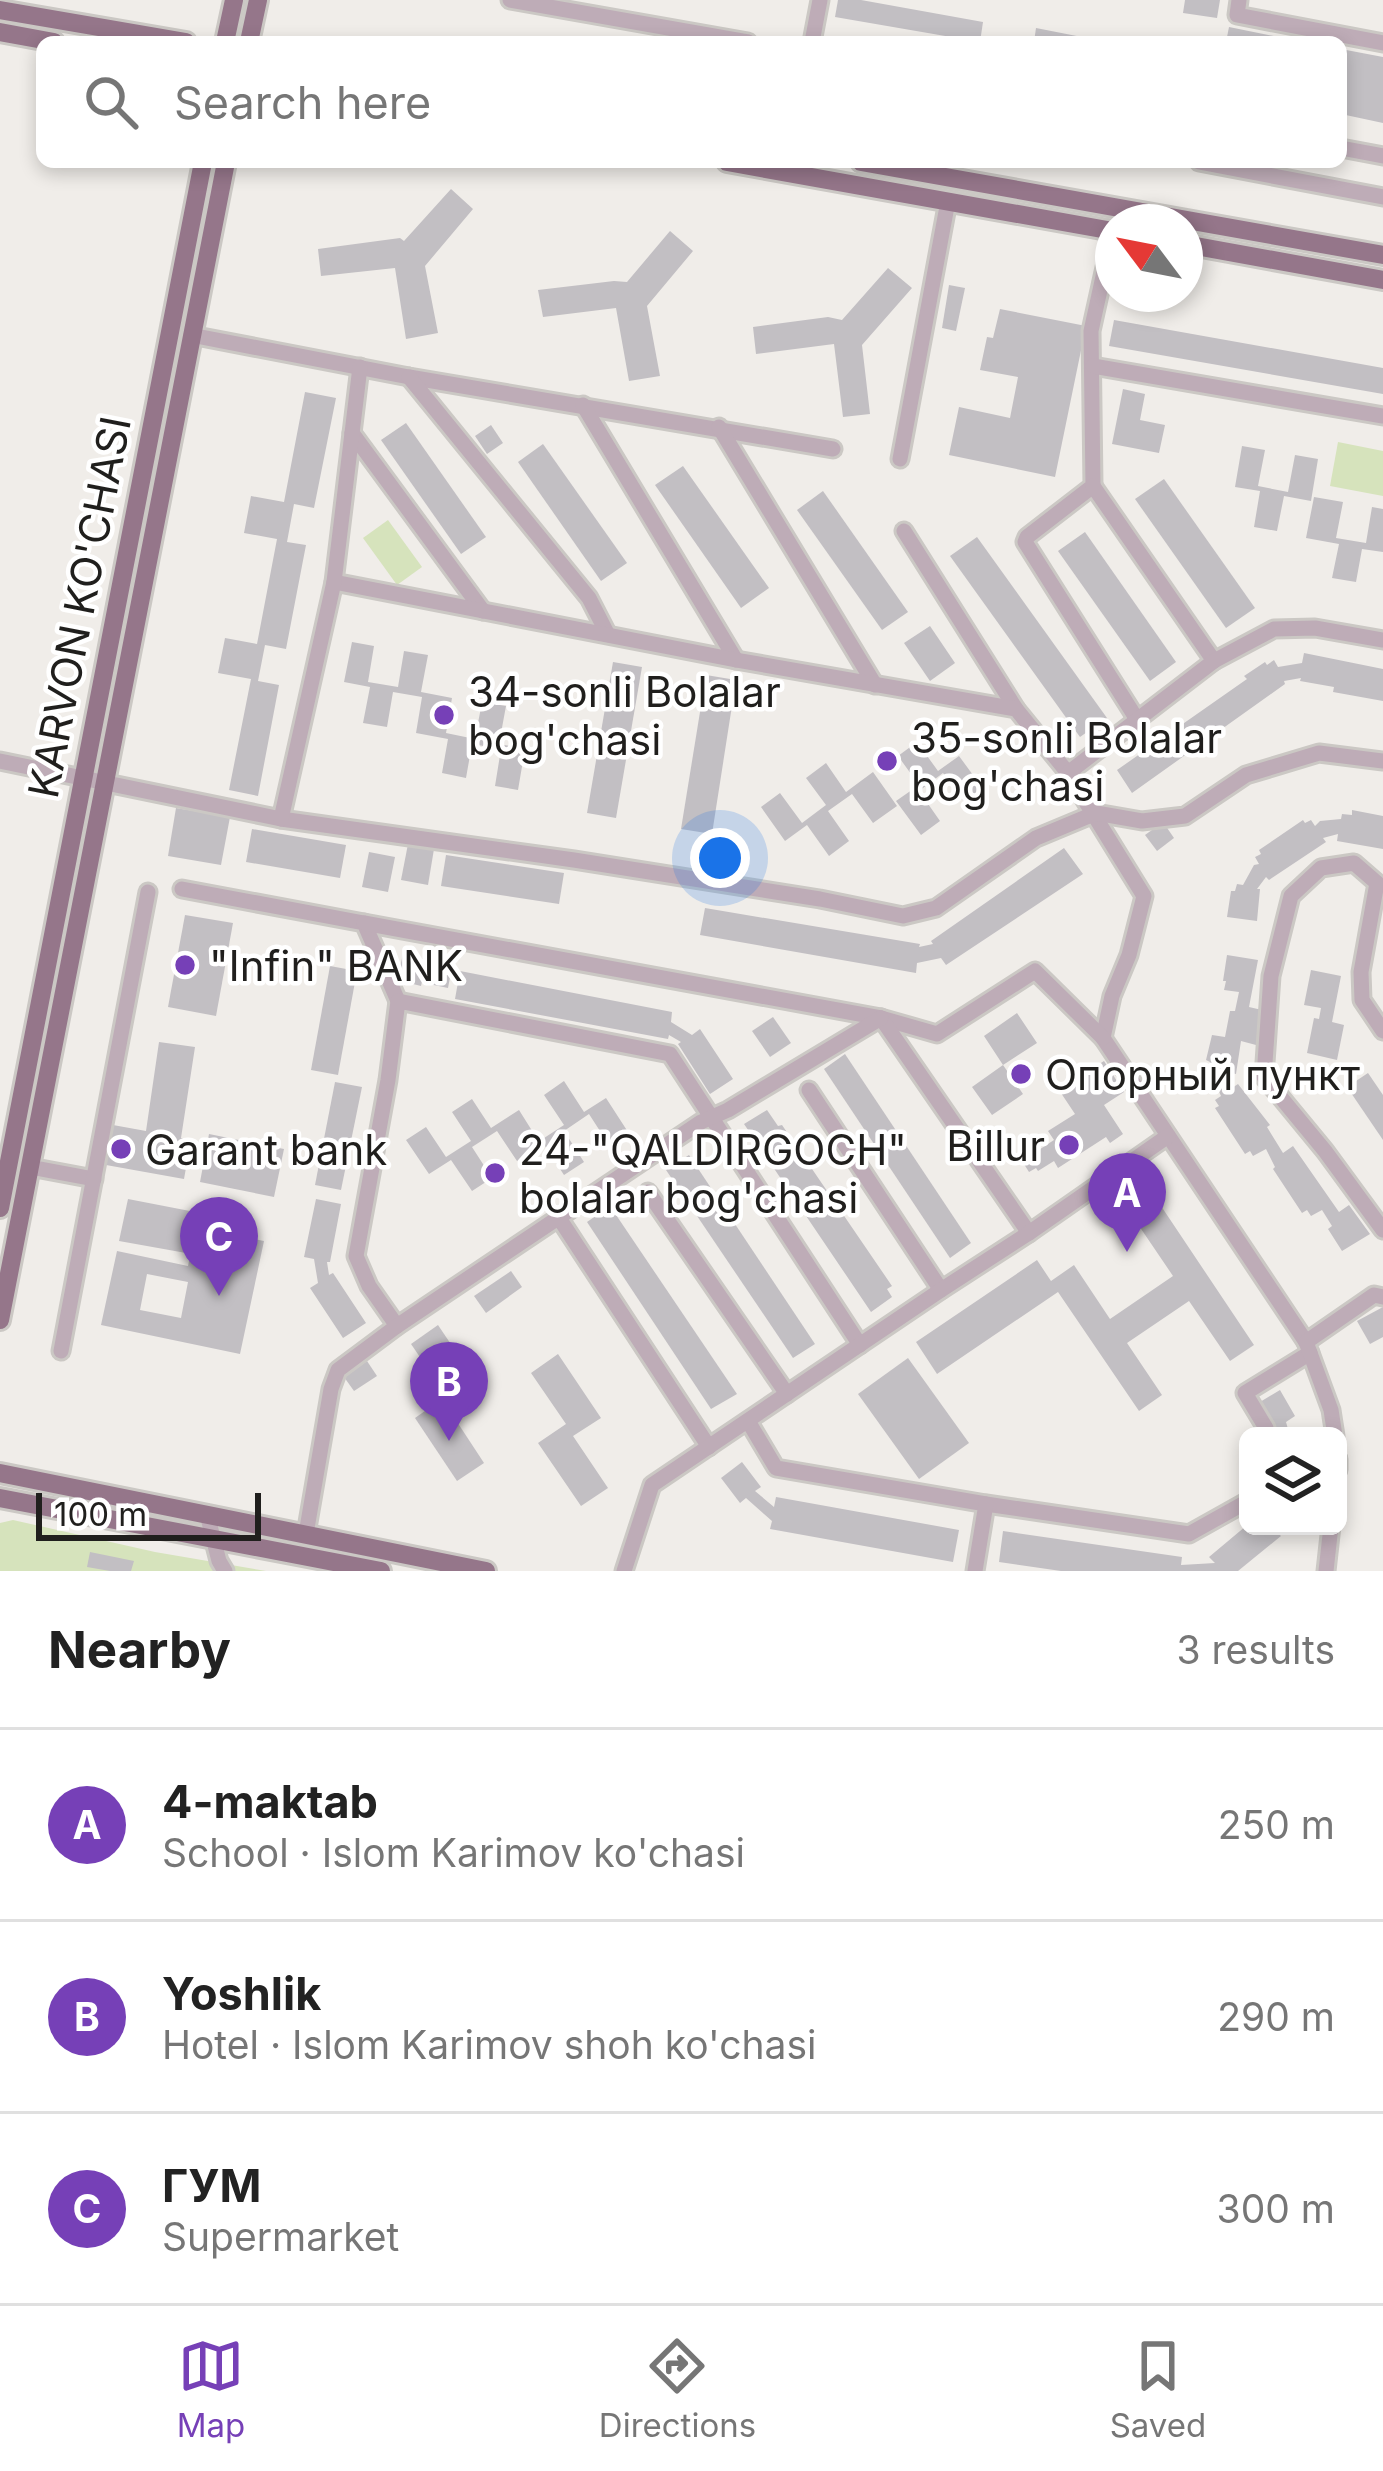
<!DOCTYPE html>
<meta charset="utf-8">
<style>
:root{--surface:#fff;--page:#f2f2f2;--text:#222;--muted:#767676;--line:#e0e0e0;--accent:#7640b7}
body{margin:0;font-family:Inter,sans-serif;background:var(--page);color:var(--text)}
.controls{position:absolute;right:36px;bottom:36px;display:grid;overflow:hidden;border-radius:18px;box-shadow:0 6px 18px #0003}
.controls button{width:108px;height:108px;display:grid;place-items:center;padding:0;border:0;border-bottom:3px solid var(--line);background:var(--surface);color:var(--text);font:60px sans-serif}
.compass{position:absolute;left:1095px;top:204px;width:108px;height:108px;border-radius:50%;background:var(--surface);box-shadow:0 6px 18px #0003;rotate:302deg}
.scale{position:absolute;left:36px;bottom:30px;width:225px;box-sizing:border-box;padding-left:12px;border:6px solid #201f1d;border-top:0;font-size:33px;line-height:42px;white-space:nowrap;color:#201f1d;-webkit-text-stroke:9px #fff;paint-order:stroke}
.you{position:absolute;left:720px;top:858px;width:42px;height:42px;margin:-30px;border:9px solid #fff;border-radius:50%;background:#1a73e8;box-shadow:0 0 0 18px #1a73e833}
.badge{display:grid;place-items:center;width:78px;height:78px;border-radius:50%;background:var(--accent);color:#fff;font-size:39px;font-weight:700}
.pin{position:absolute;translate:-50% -99px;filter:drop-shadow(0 3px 6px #0008)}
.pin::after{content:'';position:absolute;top:63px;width:42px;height:36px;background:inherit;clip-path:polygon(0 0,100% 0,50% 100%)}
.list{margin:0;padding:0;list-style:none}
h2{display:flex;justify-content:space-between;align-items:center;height:156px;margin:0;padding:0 48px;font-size:51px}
h2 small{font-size:39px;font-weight:400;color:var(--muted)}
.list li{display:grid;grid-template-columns:78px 1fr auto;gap:36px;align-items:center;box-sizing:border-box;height:192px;padding:0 48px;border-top:3px solid var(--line)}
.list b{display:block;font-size:45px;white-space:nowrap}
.list p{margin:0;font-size:39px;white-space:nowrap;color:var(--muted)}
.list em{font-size:39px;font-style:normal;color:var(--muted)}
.icon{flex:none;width:66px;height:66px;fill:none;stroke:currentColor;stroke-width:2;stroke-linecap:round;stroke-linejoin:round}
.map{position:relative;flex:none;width:1383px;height:1571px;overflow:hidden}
.search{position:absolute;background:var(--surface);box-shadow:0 6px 18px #0003;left:36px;right:36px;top:36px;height:132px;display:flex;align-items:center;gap:30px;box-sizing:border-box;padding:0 42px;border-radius:18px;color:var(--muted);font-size:45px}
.sheet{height:732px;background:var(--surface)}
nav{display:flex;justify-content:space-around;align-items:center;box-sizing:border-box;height:168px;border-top:3px solid var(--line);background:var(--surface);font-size:33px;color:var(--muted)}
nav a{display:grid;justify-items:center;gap:6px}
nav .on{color:var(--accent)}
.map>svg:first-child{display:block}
</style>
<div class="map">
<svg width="1383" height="1571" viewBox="0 0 1383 1571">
<rect width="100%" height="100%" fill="#f0ede9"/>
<g fill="#d6e3bc">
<polygon points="1338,442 1383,451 1383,496 1330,486"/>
<polygon points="388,520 422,567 397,585 363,538"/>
<polygon points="13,1520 155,1552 266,1571 0,1571 0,1523"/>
</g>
<g fill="#c2bfc3" fill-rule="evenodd">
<polygon points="838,0 861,0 983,22 980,42 835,17"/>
<polygon points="1185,0 1220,0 1217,18 1183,13"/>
<polygon points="1229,27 1293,40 1293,42 1226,42"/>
<polygon points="1036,28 1097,40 1097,42 1034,42"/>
<polygon points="1341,49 1383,57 1383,123 1341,114"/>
<polygon points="451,189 473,209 425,266 438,333 406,339 395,268 321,276 318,249 400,238 404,241"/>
<polygon points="670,231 693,251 647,306 660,376 629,381 616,308 543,317 538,290 614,281 627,282"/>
<polygon points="888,268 912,288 862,345 870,414 843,417 834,344 756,354 753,327 828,317 842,320"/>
<polygon points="949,285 965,288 956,331 942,328"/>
<polygon points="1000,309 1086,326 1055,477 949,455 959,407 1010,418 1018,377 980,370 987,337 993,338"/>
<polygon points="1114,320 1383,368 1383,394 1109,346"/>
<polygon points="1123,389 1145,394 1140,420 1165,425 1159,453 1112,444"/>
<polygon points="305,392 336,398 314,508 294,504 287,542 306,545 286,649 265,645 258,681 279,685 258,796 229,790 251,679 218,673 225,638 257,644 277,539 244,533 251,496 284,502"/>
<polygon points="406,423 486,537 461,554 381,440"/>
<polygon points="491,425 503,443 487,454 475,436"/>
<polygon points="543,444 627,563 601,581 518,462"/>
<polygon points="1242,446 1265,450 1258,486 1288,492 1295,455 1318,459 1311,501 1284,496 1277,531 1254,527 1260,491 1235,487"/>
<polygon points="683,466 769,588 741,608 655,485"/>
<polygon points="1164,479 1255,608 1226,628 1135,499"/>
<polygon points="823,491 908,612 882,630 797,510"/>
<polygon points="1314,497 1343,502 1336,538 1366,543 1372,507 1383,509 1383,552 1362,549 1356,582 1332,578 1339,544 1306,538"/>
<polygon points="1085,532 1176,662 1150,681 1058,551"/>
<polygon points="977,537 1107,718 1080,737 950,556"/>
<polygon points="930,626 955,663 930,681 904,643"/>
<polygon points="352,642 374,646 368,682 398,687 404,651 428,655 421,692 452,698 446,733 475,739 482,702 506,706 499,744 525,749 518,790 495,786 501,749 472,744 466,778 442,773 448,739 416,733 422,697 393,692 387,727 363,723 370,687 344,682"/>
<polygon points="1304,653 1383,669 1383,701 1333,692 1334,687 1300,681 1301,678 1284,681 1285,684 1132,793 1117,770 1247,679 1244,676 1265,662 1267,665 1274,660 1278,667 1302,663"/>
<polygon points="613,662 642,667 616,818 587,813"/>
<polygon points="706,675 736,680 712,834 681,829"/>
<polygon points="917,742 938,771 959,756 984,790 965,803 943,773 919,791 940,821 921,835 896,801 919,785 898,756"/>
<polygon points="826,763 846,792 873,772 897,806 873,823 852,794 828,811 849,841 829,856 807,825 785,841 761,807 780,793 802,823 826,805 806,778"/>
<polygon points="176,808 230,817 221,865 168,856"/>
<polygon points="1352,810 1383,816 1383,849 1337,841 1338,834 1323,838 1326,842 1269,880 1266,877 1257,889 1260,889 1257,921 1227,917 1231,891 1235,891 1237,884 1243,885 1254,865 1259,864 1255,857 1261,854 1259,850 1303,820 1305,823 1311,820 1315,826 1320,821 1341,819 1342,814 1352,815"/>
<polygon points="1163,822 1174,838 1157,851 1145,835"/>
<polygon points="252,829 346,845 340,878 246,862"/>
<polygon points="408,844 434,849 428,885 401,880"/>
<polygon points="1064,848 1083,874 946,965 941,958 917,963 916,973 700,935 705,908 920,944 919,947 933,944 931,941"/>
<polygon points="369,852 395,857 388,892 362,887"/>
<polygon points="446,855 564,873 559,904 441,886"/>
<polygon points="185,915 233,923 216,1016 168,1007"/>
<polygon points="403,954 427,960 421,986 397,980"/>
<polygon points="1227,955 1258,960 1249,1007 1262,1010 1256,1045 1241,1041 1236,1074 1227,1072 1232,1088 1238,1084 1270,1125 1267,1127 1283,1153 1293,1146 1339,1212 1349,1205 1370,1234 1342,1251 1328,1229 1332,1226 1322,1210 1311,1216 1307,1210 1302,1213 1273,1169 1275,1167 1266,1149 1253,1156 1250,1151 1245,1154 1215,1108 1219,1106 1215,1100 1221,1096 1214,1081 1215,1069 1209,1068 1210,1062 1206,1060 1212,1035 1225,1037 1230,1011 1235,1011 1239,992 1224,990 1226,981 1223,981"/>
<polygon points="433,963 452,967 448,988 429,984"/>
<polygon points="330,966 357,971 338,1075 311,1070"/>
<polygon points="1311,970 1341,976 1332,1022 1344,1025 1337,1060 1307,1053 1314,1018 1319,1019 1321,1008 1304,1005"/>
<polygon points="460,971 672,1012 671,1022 692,1035 700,1029 733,1079 710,1094 678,1044 681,1042 669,1035 668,1039 455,999"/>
<polygon points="1017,1013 1037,1043 1003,1065 1023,1094 992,1115 972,1087 1003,1065 984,1036"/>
<polygon points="773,1017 791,1043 770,1057 752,1031"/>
<polygon points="159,1042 195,1047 181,1138 191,1140 184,1179 106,1165 113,1125 146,1131"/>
<polygon points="845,1054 971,1243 950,1258 824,1069"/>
<polygon points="1104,1061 1124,1092 1104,1105 1123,1134 1110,1143 1106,1137 1058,1168 1054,1161 1038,1171 1036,1168 1029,1172 1022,1161 1054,1140 1048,1131 1075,1114 1059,1090"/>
<polygon points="1368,1073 1383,1095 1383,1140 1347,1087"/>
<polygon points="564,1081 584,1112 606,1098 628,1132 609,1145 589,1114 564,1131 584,1162 564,1175 541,1140 564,1125 544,1095"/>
<polygon points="335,1082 362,1087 341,1190 315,1185"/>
<polygon points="472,1099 491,1128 519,1110 541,1145 517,1161 497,1131 472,1147 492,1178 472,1191 451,1160 429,1174 406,1140 426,1127 446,1157 471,1141 452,1112"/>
<polygon points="767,1110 778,1126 782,1125 892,1286 887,1289 892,1297 871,1312 744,1124"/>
<polygon points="209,1134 284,1149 274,1197 200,1182"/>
<polygon points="689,1155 815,1344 793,1358 666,1170"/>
<polygon points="128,1199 195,1212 186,1253 119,1241"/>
<polygon points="316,1199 341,1204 330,1262 327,1262 329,1275 333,1273 366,1323 343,1338 310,1288 318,1283 314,1259 304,1257"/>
<polygon points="1157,1200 1254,1345 1230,1361 1189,1301 1127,1343 1162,1395 1139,1411 1058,1292 937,1374 916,1342 1037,1260 1051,1281 1074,1265 1110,1319 1173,1276 1133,1217"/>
<polygon points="610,1206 737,1394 711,1409 587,1222"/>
<path d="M196,1227l68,14 -24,113 -139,-29 16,-74 71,15zM147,1274l41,8 -7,36 -41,-8z"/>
<polygon points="511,1271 522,1287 486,1313 474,1296"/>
<polygon points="1383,1307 1383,1337 1370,1344 1357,1321"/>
<polygon points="438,1325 481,1389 454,1407 411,1344"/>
<polygon points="558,1354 601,1418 573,1436 608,1488 581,1506 538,1443 566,1424 531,1373"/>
<polygon points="908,1358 969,1443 919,1479 858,1394"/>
<polygon points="367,1361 377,1376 354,1391 344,1377"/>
<polygon points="1280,1390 1295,1416 1286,1422 1290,1436 1280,1436 1277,1427 1270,1431 1255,1405"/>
<polygon points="442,1399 484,1463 457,1481 415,1418"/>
<polygon points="742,1462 761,1487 755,1491 774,1507 776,1497 959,1530 953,1562 770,1529 772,1521 746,1498 740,1503 721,1478"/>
<polygon points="1246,1526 1276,1526 1275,1530 1281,1536 1238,1571 1061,1571 999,1562 1003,1531 1182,1557 1181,1565 1215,1563 1209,1557"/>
<polygon points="90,1552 134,1561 131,1571 110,1571 87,1567"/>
</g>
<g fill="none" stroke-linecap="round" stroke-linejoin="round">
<defs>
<g id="minor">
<polyline points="510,0 748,42"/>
<polyline points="1239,0 1237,15 1383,43"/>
<polyline points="812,42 820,0"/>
<polyline points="1341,148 1383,156"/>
<polyline points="1199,162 1383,197"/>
<polyline points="1113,231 1091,331 1093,486 1027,537 1025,542 1138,721"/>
<polyline points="191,335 409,377 833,449"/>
<polyline points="1093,366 1383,416"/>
<polyline points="409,377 589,598 607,633"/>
<polyline points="583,405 736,660"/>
<polyline points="719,427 875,685"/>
<polyline points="352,433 483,611"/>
<polyline points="900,459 948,201"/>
<polyline points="1093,486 1214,661"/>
<polyline points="904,531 1016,709"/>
<polyline points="334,582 736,660 1016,709 1068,773 1144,896 1129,955 1112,996 1103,1038 1306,1342"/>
<polyline points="0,761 281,819 574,860 820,899 903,916 936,908 1036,838 1096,813 1142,821 1185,816 1246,775 1319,753 1383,761"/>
<polyline points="1068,773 1214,661 1274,629 1315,628 1383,640"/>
<polyline points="281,819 334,582 360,367"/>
<polyline points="182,889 364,923 398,1001"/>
<polyline points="364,923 881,1018 937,1034 1035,971 1103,1038"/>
<polyline points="881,1018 1029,1233"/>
<polyline points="1383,1031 1362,1000 1361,972 1377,883 1354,863 1321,868 1291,896 1271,976 1264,1077 1325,1151 1383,1230"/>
<polyline points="809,1090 941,1290"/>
<polyline points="30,1167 94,1179"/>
<polyline points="648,1192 787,1394"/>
<polyline points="559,1218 709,1447"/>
<polyline points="397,1326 369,1286 356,1256 388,1080 398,1001 670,1054 860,1345"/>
<polyline points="61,1351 148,892"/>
<polyline points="748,1421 776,1468 986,1504 1189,1534 1248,1501"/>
<polyline points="1264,1436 1266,1428 1245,1393 1310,1353"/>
<polyline points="1335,1436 1331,1410 1306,1342 1374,1295 1383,1297"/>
<polyline points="1338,1459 1338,1470"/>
<polyline points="207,1514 219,1561 225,1571"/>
<polyline points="306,1534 331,1389 338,1370 397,1326 701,1122 728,1110 881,1018"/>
<polyline points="624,1571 652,1485 941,1290 1029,1233 1168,1136"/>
<polyline points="975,1571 986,1504"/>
<polyline points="1326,1571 1331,1526"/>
</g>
<g id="major">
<polyline points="0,10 186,42"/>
<polyline points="0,32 54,42"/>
<polyline points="225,42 234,0"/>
<polyline points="249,42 258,0"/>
<polyline points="727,162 1113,231"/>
<polyline points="861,162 1383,255"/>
<polyline points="1185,244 1383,280"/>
<polyline points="0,1208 203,162"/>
<polyline points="0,1320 226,162"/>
<polyline points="0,1473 486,1571"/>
<polyline points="0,1498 381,1571"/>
</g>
</defs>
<use href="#minor" stroke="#cbc8c4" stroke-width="21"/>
<use href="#major" stroke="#cbc8c4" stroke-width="24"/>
<use href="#minor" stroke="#beacb7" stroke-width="15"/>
<use href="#major" stroke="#95768a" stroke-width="18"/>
</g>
<g fill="#7640b7" stroke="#fff" stroke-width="4.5">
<circle cx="444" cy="715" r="12"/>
<circle cx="887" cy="761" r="12"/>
<circle cx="185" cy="965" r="12"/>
<circle cx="1021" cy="1074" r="12"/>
<circle cx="1069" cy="1145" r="12"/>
<circle cx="121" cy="1149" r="12"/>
<circle cx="495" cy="1173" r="12"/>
</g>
<g text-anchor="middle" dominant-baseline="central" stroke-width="9" stroke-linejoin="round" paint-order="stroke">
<g font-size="42" fill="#201f1d" stroke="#fff">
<text transform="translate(79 607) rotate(-79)">KARVON KO'CHASI</text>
</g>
<g font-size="42" fill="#201f1d" stroke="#fff" text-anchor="start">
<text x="468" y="691">34-sonli Bolalar<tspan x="468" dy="48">bog'chasi</tspan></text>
<text x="911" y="737">35-sonli Bolalar<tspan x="911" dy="48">bog'chasi</tspan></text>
<text x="209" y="965">"Infin" BANK</text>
<text x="1045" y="1074">Опорный пункт</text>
<text x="1045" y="1145" text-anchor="end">Billur</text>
<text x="145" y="1149">Garant bank</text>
<text x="519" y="1149">24-"QALDIRGOCH"<tspan x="519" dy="48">bolalar bog'chasi</tspan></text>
</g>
</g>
</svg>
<div class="controls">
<button><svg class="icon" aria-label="layers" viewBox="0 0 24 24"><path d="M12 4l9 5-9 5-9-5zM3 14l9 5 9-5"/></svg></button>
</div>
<svg class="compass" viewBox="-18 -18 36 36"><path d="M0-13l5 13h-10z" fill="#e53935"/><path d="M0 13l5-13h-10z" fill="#767676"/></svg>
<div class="scale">100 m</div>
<div class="you"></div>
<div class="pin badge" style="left:1127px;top:1252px">A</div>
<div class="pin badge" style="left:449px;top:1441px">B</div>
<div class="pin badge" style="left:219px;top:1296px">C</div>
<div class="search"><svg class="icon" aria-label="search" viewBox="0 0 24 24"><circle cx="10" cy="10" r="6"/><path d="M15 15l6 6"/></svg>Search here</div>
</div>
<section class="sheet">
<h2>Nearby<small>3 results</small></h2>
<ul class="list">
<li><span class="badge">A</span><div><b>4-maktab</b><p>School · Islom Karimov ko'chasi</p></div><em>250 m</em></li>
<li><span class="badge">B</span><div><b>Yoshlik</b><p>Hotel · Islom Karimov shoh ko'chasi</p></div><em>290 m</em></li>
<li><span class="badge">C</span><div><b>ГУМ</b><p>Supermarket</p></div><em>300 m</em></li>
</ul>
</section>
<nav>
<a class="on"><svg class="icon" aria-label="map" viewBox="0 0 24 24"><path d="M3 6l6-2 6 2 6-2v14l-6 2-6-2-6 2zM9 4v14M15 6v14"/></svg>Map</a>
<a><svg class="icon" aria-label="directions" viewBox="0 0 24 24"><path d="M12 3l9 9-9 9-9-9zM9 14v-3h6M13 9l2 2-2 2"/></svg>Directions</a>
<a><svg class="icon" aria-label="saved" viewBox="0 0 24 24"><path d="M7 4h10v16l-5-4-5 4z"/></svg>Saved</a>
</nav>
